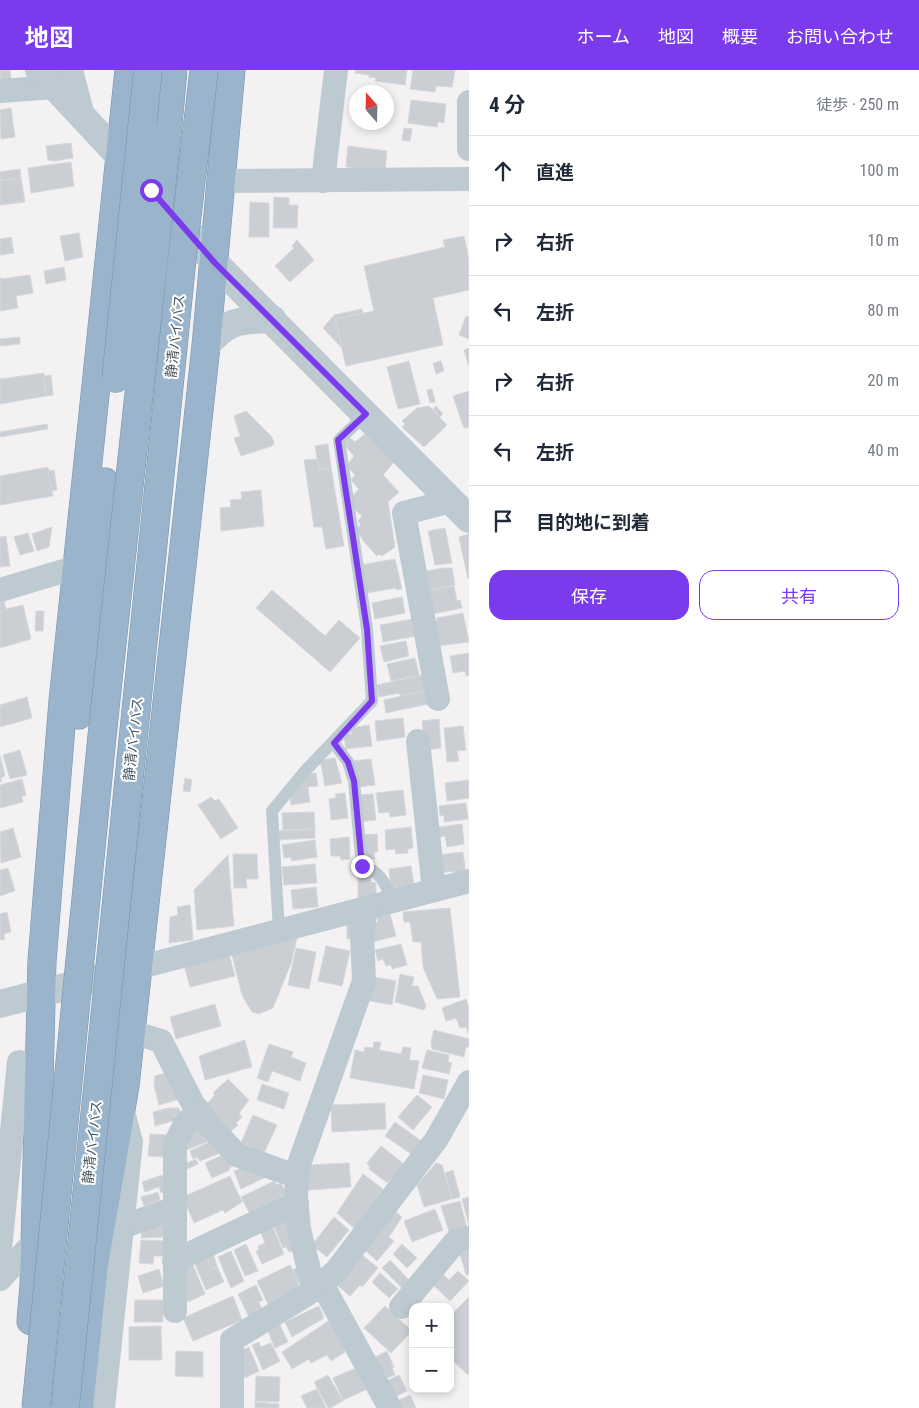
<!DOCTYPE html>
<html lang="ja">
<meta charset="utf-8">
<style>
:root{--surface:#fff;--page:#f6f6f7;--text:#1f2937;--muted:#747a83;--line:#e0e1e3;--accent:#7c3aed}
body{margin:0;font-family:"Roboto Condensed","Noto Sans JP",sans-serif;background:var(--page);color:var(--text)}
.controls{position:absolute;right:15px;bottom:15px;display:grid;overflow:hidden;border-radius:10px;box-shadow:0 2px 8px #0003}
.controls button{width:45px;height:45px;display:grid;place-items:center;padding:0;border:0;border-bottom:1px solid var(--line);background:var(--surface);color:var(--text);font:25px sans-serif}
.compass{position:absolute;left:349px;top:15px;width:45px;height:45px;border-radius:50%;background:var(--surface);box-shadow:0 2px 8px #0003;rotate:340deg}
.stop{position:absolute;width:15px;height:15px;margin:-11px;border:4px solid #7c3aed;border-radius:50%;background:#fff}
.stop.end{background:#7c3aed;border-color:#fff;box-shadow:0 1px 5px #0008}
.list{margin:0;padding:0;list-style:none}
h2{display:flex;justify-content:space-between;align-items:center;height:65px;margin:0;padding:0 20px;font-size:21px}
h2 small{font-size:16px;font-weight:400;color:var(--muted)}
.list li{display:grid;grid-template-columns:32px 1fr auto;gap:15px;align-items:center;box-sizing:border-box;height:70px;padding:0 20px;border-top:1px solid var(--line)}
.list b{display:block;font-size:19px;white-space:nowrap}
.list em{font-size:16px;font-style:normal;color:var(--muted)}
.actions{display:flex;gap:10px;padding:15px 20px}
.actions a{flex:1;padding:11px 0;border:1px solid var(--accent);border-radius:15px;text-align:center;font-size:18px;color:var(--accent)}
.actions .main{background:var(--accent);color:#fff}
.icon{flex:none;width:28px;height:28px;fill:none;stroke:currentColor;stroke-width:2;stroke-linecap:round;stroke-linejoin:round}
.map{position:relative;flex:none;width:469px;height:1338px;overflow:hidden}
header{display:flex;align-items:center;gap:30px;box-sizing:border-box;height:70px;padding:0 25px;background:var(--accent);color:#fff}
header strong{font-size:24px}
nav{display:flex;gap:28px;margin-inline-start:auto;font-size:18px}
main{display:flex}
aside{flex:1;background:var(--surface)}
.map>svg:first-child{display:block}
</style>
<header>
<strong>地図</strong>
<nav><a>ホーム</a><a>地図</a><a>概要</a><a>お問い合わせ</a></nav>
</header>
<main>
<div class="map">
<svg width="469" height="1338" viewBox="0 0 469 1338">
<rect width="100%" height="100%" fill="#f4f1f2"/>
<g fill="#cbcfd4" stroke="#d5d8dd">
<polygon points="0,0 10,0 12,15 0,16"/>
<polygon points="356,0 407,0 405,15 375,11 376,8 369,7 369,5 355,3"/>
<polygon points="413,0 455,0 452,17 436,16 435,22 410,19"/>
<polygon points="411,30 446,34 444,53 438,52 437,57 408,53"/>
<polygon points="11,38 15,67 1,69 0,40"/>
<polygon points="404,58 412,59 410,71 402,70"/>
<polygon points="71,73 73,88 54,91 48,90 46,76"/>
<polygon points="348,76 387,81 385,101 346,97"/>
<polygon points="71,92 74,116 31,123 28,98"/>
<polygon points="20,99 21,108 0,111 0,102"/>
<polygon points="21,108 25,132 0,135 0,111"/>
<polygon points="274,127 289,128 289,135 298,135 297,158 273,158"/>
<polygon points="250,132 269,133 269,167 249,167"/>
<polygon points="79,163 83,187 65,191 60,166"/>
<polygon points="464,166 469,190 469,220 433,228 443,275 346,296 335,249 374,241 364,196 445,177 443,170"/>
<polygon points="11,167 14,183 0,185 0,169"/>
<polygon points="297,170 314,190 290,212 275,196 294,178 292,176"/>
<polygon points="64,197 66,210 46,214 44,201"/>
<polygon points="30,205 33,223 16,226 18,238 0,241 0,207 1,209"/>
<polygon points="362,239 363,243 335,249 342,278 323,258 334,245"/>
<polygon points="466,246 469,247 469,269 459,265"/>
<polygon points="20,267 20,274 0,276 0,269"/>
<polygon points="469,278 469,297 464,280"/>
<polygon points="409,291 420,334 398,339 387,297"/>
<polygon points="441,291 444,301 436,304 433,293"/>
<polygon points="44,303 46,326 0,334 0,309"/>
<polygon points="51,305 53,325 46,326 44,306"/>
<polygon points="432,319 435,332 430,333 427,320"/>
<polygon points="469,321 469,357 464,358 453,326"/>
<polygon points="429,336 447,355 424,377 402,357 405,354 402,351 417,338"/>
<polygon points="436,336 443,344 440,347 433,339"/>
<polygon points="246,341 272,367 274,373 272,376 241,386 234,368 240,366 234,346"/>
<polygon points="47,354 48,359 0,367 0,362"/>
<polygon points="365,364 394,392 383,405 399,422 388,432 395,477 382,486 379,484 377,486 364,472 356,459 361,455 358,451 362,446 352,437 351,428 359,419 351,410 355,405 347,396 354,386 344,374 350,368 355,372"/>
<polygon points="328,374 331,397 319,400 315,376"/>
<polygon points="317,389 319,400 331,397 344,476 326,479 322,457 314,457 304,390"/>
<polygon points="48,397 53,426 0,435 0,406"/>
<polygon points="54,400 57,420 52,421 48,401"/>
<polygon points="261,420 264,456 221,461 220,438 231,437 230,430 242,429 241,422"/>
<polygon points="52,457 49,477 37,481 32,464"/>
<polygon points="445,458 452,493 435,495 428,461"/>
<polygon points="28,463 34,481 20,485 14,467"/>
<polygon points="469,464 469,508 468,509 459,467"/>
<polygon points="6,466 10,496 0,497 0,467"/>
<polygon points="395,489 402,519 397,520 396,518 366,523 360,495"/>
<polygon points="443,498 452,498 455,515 425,521 421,502"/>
<polygon points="454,516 457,531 460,530 462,538 433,544 425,521"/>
<polygon points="272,520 325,566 339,550 360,568 330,602 256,538"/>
<polygon points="402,527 405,543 375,549 372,533"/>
<polygon points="4,531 6,539 23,535 31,569 0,578 0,532"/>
<polygon points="36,541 44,541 43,561 35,561"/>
<polygon points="463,543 469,572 438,576 431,553 437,551 437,548"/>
<polygon points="413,549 416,566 383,572 380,555"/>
<polygon points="406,571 409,586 384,592 380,576"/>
<polygon points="469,583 469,605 466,606 465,601 453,603 450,586"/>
<polygon points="415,588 419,605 391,611 387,594"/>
<polygon points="421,605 427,620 401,626 399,623 379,627 377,615"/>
<polygon points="427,620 428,634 386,643 384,630"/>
<polygon points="27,627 32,648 0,657 0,635"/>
<polygon points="403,648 405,667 377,671 375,651"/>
<polygon points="439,649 441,678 425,680 422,651"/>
<polygon points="369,655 372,676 346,679 344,665 352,664 351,658"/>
<polygon points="463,656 466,680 457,681 459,691 447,692 444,658"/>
<polygon points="20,680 27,705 10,709 3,685"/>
<polygon points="0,686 5,706 1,708 2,711 0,712"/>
<polygon points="335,688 342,713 325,716 320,690"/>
<polygon points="371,689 375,715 358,717 352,691"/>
<polygon points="316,703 318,716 308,717 310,732 291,735 290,725 292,721 297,720 297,715 303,714 302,708 308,704"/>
<polygon points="185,708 192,710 190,722 183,721"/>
<polygon points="22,709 26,725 22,726 23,732 0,738 0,715"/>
<polygon points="469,710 469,728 447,731 445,713"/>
<polygon points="403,720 406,745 390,747 389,742 379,743 376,723"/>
<polygon points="345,723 348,748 331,750 329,729 336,728 335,724"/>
<polygon points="373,724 376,750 359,752 357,725"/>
<polygon points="211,727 215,731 219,729 238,758 221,769 198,735"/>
<polygon points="466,733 468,749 444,752 444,745 440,746 439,736"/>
<polygon points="314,742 315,759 283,760 282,743"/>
<polygon points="462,754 464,774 447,777 445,766 433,768 432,758"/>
<polygon points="411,757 413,778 408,779 408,783 396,784 395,779 386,780 385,760"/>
<polygon points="13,758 21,787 1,793 0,762"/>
<polygon points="315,759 315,768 277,770 277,761"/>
<polygon points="377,764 378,782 374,782 375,789 364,790 361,765"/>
<polygon points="349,767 350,789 341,790 340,786 331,786 330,769"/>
<polygon points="315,770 317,787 291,791 291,787 284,788 282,775"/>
<polygon points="463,782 466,805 454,806 453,801 439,803 437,785"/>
<polygon points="233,784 257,784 258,809 246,809 247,818 234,818"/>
<polygon points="228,785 234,856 197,860 194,820"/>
<polygon points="315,794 317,813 284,815 282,797"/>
<polygon points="411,796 414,815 391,818 389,799"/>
<polygon points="8,798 15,821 0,826 0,800"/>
<polygon points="358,805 371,805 371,812 376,813 376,827 358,829"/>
<polygon points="316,817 318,837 293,839 291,820"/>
<polygon points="190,835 193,870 169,873 170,847 178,845 177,837"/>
<polygon points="450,838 460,927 437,929 423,897 421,872 413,872 410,852 404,852 403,842"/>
<polygon points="7,842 11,862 4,864 5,869 0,870 0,844"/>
<polygon points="390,844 396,866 373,872 369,856 378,852 377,847"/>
<polygon points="352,852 353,868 347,869 347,853"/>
<polygon points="298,864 291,893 273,938 259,944 252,942 242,925 231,881"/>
<polygon points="401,874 407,895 392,899 391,895 386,896 383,889 378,891 375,880"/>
<polygon points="326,876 350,881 342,916 318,911"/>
<polygon points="296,878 316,882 309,919 288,915"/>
<polygon points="229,884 235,906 190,917 184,895"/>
<polygon points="400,904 414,907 412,916 418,916 426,936 424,940 395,932"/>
<polygon points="369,906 396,911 392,935 365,930"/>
<polygon points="466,929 469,939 468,963 466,957 460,958 456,948 446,951 442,938"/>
<polygon points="215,934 221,956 176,969 170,947"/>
<polygon points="434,960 469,969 469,977 466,977 464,987 432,979 431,972"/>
<polygon points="245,970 252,997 205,1010 199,986"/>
<polygon points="374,972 381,972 379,980 401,984 403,977 411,978 409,990 419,991 414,1019 350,1008 355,980 364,982 365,977 373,978"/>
<polygon points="269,974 293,982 291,987 306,993 300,1011 272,1001 268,1012 257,1008"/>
<polygon points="427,980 449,985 448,992 452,993 449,1004 422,998"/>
<polygon points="169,1002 180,1029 159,1035 154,1015 155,1006"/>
<polygon points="423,1005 448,1010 444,1029 419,1023"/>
<polygon points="228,1009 249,1030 239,1043 242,1047 236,1053 238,1055 230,1062 205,1036 215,1025 213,1023"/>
<polygon points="262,1014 289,1023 284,1039 257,1030"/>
<polygon points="417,1025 432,1037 413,1060 398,1047"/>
<polygon points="385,1033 386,1059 332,1062 331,1035"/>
<polygon points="169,1038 179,1038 181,1043 175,1045 176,1050 155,1056 153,1042"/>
<polygon points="253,1045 277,1055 264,1083 241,1073"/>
<polygon points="395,1052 421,1071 411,1084 385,1066"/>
<polygon points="198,1054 211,1070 184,1081"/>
<polygon points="150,1064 168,1065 166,1087 148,1086"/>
<polygon points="214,1070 220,1083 200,1091 197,1087 193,1089 190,1081"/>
<polygon points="381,1076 405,1095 388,1112 386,1112 369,1099 370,1097 367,1093"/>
<polygon points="227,1083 233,1096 229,1098 230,1100 212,1108 205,1093"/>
<polygon points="196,1089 198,1094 185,1100 183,1095"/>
<polygon points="349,1093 351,1117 309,1120 308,1095"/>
<polygon points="436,1093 442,1095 452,1129 424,1137 417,1115"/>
<polygon points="251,1094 266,1107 241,1119 234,1101"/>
<polygon points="453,1100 460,1127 452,1129 445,1103"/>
<polygon points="363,1104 383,1119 355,1159 337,1143"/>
<polygon points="162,1105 166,1121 161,1123 159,1117 145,1122 142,1112"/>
<polygon points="230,1106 242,1132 225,1143 223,1140 194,1153 183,1127"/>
<polygon points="274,1111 277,1115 281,1113 287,1124 282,1126 284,1129 251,1146 241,1127"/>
<polygon points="158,1122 160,1130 144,1136 141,1127"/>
<polygon points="469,1127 469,1155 462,1129"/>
<polygon points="460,1131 467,1158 449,1162 441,1136"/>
<polygon points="435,1139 443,1160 412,1172 404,1151"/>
<polygon points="395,1141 402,1147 389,1167 394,1171 377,1191 364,1179"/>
<polygon points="287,1146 298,1179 289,1182 286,1177 283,1178 272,1152"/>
<polygon points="334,1147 349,1160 327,1187 312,1175"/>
<polygon points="164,1153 164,1167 141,1168 142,1157"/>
<polygon points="271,1153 284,1184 262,1194 256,1181 259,1180 258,1176 265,1173 259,1159"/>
<polygon points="141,1170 164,1171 163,1186 154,1186 153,1194 139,1193"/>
<polygon points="246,1174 258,1201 245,1206 234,1180"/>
<polygon points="402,1174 417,1188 407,1198 393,1184"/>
<polygon points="469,1175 469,1204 466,1205 458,1177"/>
<polygon points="231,1181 244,1211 231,1218 218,1187"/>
<polygon points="213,1183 217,1196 212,1199 208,1189 206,1190 204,1187"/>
<polygon points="362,1185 378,1198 362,1217 360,1215 350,1226 337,1215"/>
<polygon points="204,1187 206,1190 208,1189 212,1199 217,1196 224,1212 206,1220 194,1192"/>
<polygon points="390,1190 410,1211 402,1218 382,1198"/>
<polygon points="193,1195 205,1224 188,1232 187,1229 180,1232 182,1200"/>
<polygon points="290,1195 301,1219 268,1234 257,1211"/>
<polygon points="299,1197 302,1211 298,1213 292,1200"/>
<polygon points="159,1199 164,1216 143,1223 138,1206"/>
<polygon points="440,1201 449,1210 458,1201 469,1211 450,1231 430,1212"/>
<polygon points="380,1203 398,1219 389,1228 372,1212"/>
<polygon points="256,1215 263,1230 259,1232 262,1240 249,1247 238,1224"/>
<polygon points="233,1226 242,1250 193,1271 183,1248"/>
<polygon points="469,1227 469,1304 468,1305 450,1288 450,1246"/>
<polygon points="135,1230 163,1230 163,1252 134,1252"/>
<polygon points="319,1236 324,1248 292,1267 285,1252"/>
<polygon points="385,1236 412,1261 391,1283 364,1258"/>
<polygon points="333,1248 345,1282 331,1291 327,1285 311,1293 309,1289 292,1299 282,1282"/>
<polygon points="279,1253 288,1272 275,1278 267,1259"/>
<polygon points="161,1256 162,1290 129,1290 129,1257"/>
<polygon points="259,1272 261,1277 271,1273 280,1291 263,1300 252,1275"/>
<polygon points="249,1277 259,1301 245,1308 241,1299 243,1280"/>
<polygon points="176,1281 203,1282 203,1307 175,1306"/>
<polygon points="387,1281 394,1297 392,1298 395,1305 381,1310 371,1289"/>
<polygon points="363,1295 368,1319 343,1330 333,1308"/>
<polygon points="328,1305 343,1331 330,1338 328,1338 314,1312"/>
<polygon points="399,1305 407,1321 393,1328 384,1312"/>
<polygon points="256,1306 280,1307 279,1332 255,1331"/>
<polygon points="317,1319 326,1338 307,1338 301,1326"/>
<polygon points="410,1325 416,1338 398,1338 395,1332"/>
<polygon points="255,1332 279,1334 279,1338 255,1338"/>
</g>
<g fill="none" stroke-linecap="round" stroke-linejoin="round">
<defs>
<g id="trunk">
<polyline points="167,65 173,0"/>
<polyline points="79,645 88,583 105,412"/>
<polyline points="31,1251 34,1215 42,891 63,631 129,0"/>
<polyline points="79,1338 94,1194 125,1016 206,276 231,0"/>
</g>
</defs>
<use href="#trunk" stroke="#7092b0" stroke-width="29"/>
<g stroke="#becad2" stroke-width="12">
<path d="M334,673l14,19 6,19 8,85c19,5 23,18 31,35"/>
<polyline points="279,861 272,741 305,701 372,631 367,559 339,370 366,344"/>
</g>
<g stroke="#becad2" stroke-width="24">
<polyline points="71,0 83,46"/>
<polyline points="0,21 55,17"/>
<polyline points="469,32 469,79"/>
<polyline points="223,111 469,109"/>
<polyline points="323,111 336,0"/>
<polyline points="0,520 77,497"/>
<polyline points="438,629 404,443 451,431"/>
<polyline points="418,671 434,820"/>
<polyline points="137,898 469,811"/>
<polyline points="131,962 161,971 193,1034 208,1054 237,1085 298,1107"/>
<polyline points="122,1157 175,1138"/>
<polyline points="0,1179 19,992"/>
<polyline points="174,1191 297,1133"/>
<polyline points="0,1209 35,1171"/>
<polyline points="322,1214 390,1338"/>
<polyline points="314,1220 336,1201 436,1070 469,1012"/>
<polyline points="401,1237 456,1171 469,1168"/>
<polyline points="175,1241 175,1074 185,1054 199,1041"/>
<polyline points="103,1338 131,1072 122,1038"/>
<polyline points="232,1338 232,1270 314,1220 299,1159 296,1128 298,1097 364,911 362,864 366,838"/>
</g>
<g stroke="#becad2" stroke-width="28">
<polyline points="39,0 151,120 215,193 469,449"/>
<path d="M206,276c21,-26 34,-26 66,-27"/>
<polyline points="0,934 137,898"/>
</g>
<use href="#trunk" stroke="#9ab5cb" stroke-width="28"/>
<defs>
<g id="trunk-bridge">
<polyline points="116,309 148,0"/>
<polyline points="36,1338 102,666 167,65"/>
<polyline points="65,1338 182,189 204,0"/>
</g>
</defs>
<use href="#trunk-bridge" stroke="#7092b0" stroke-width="29" stroke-linecap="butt"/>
<use href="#trunk-bridge" stroke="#9ab5cb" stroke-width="28"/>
</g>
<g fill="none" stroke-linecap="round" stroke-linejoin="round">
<polyline stroke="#7c3aed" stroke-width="6" points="151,120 215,193 366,344 338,370 367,559 372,631 334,673 348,692 354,711 362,796"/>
</g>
<g text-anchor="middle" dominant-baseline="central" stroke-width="4" stroke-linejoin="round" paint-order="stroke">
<g font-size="14" fill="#475661" stroke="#fff">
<text transform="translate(175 266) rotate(-84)">静清バイパス</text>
<text transform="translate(133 669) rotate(-84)">静清バイパス</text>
<text transform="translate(92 1072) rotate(-84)">静清バイパス</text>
</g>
</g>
</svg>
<div class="controls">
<button>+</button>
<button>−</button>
</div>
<svg class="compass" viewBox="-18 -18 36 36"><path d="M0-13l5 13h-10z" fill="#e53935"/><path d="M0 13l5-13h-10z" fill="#747a83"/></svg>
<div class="stop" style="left:151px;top:120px"></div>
<div class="stop end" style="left:362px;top:796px"></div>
</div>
<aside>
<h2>4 分<small>徒歩 · 250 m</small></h2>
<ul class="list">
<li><svg class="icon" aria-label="ahead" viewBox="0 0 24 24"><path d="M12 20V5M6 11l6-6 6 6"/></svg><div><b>直進</b></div><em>100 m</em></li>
<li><svg class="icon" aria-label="right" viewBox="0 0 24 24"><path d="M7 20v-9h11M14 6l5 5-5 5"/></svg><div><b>右折</b></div><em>10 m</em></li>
<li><svg class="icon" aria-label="left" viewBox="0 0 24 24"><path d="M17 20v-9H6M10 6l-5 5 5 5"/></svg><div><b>左折</b></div><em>80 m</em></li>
<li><svg class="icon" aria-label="right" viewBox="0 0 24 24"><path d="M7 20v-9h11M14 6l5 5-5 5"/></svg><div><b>右折</b></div><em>20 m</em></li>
<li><svg class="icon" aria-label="left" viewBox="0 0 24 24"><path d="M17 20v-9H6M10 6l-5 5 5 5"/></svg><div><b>左折</b></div><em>40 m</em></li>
<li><svg class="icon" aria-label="arrive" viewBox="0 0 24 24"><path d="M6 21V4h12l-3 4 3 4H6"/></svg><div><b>目的地に到着</b></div></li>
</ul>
<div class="actions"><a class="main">保存</a><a>共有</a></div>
</aside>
</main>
